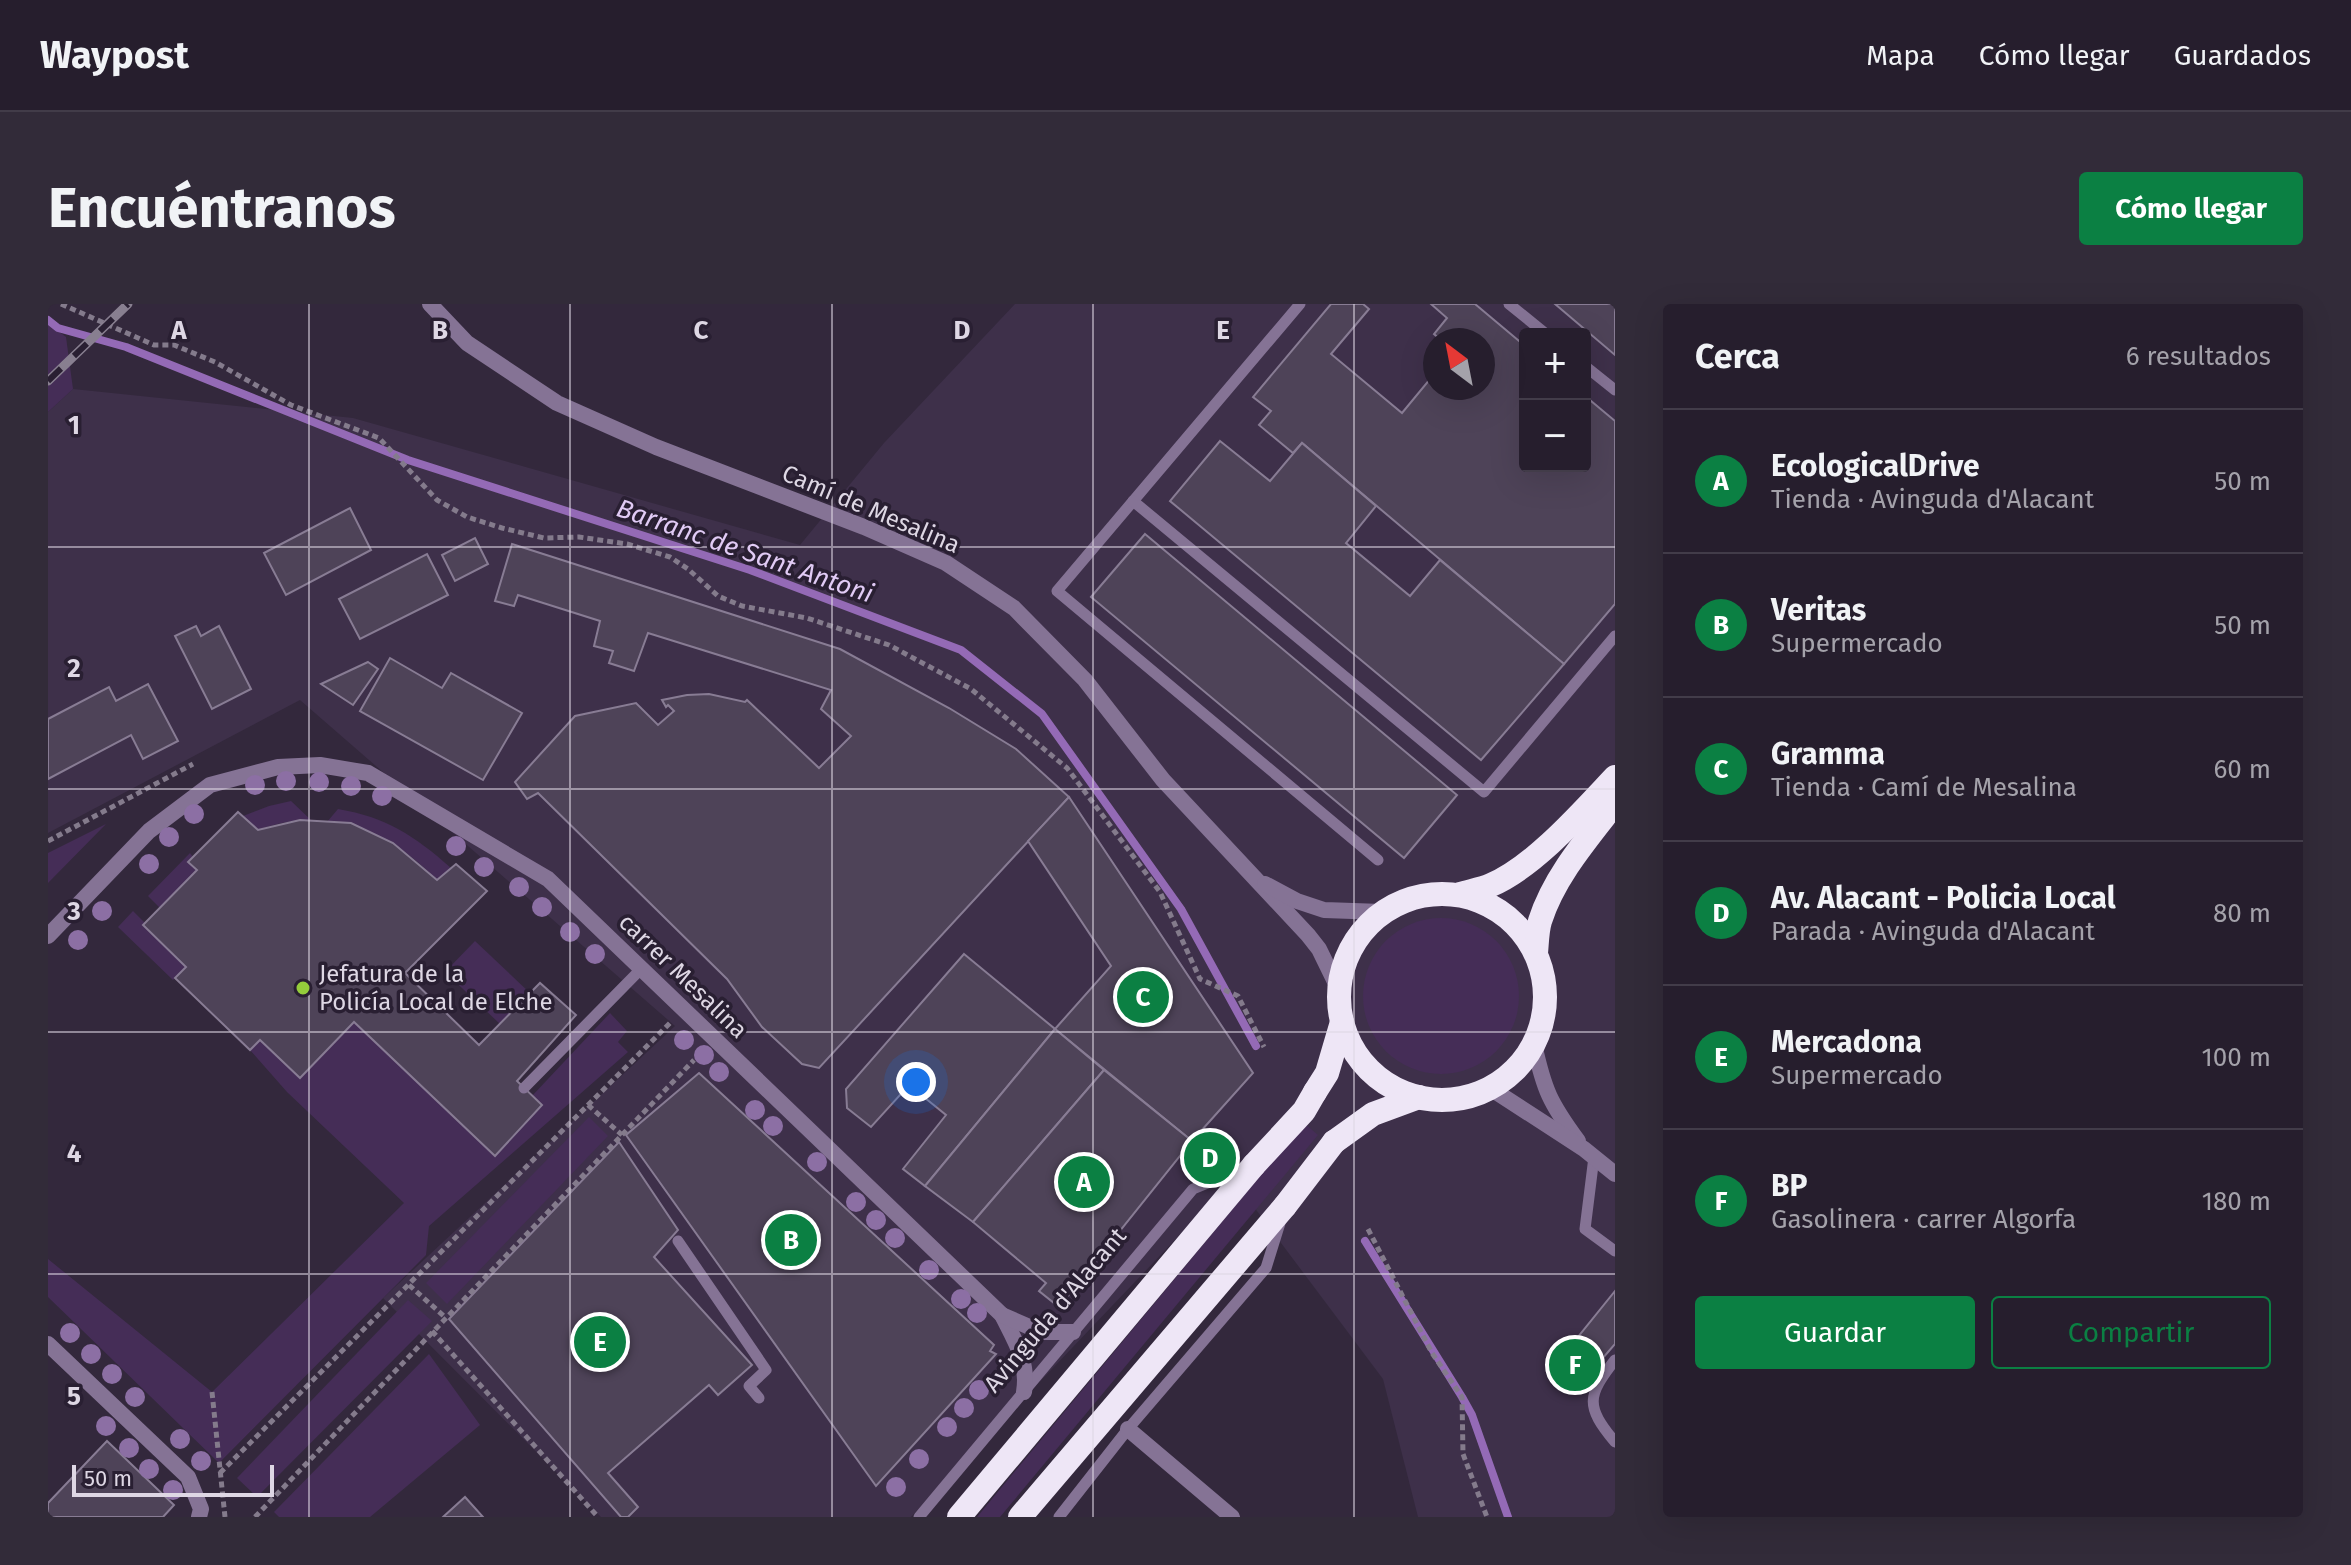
<!DOCTYPE html>
<html lang="es">
<meta charset="utf-8">
<style>
:root{--surface:#261e2d;--page:#322b39;--text:#f1f3f6;--muted:#a4a2aa;--line:#423c49;--accent:#0b8043}
body{margin:0;font-family:"Fira Sans",sans-serif;background:var(--page);color:var(--text)}
.controls{position:absolute;right:24px;top:24px;display:grid;overflow:hidden;border-radius:8px;box-shadow:0 8px 32px #0002}
.controls button{width:72px;height:72px;display:grid;place-items:center;padding:0;border:0;border-bottom:2px solid var(--line);background:var(--surface);color:var(--text);font:40px sans-serif}
.compass{position:absolute;left:1375px;top:24px;width:72px;height:72px;border-radius:50%;background:var(--surface);box-shadow:0 8px 32px #0002;rotate:328deg}
.scale{position:absolute;left:24px;bottom:20px;width:202px;box-sizing:border-box;padding-left:8px;border:4px solid #ded7e4;border-top:0;font-size:22px;line-height:28px;white-space:nowrap;color:#ded7e4;-webkit-text-stroke:6px #291f32;paint-order:stroke}
.you{position:absolute;left:868px;top:778px;width:28px;height:28px;margin:-20px;border:6px solid #fff;border-radius:50%;background:#1a73e8;box-shadow:0 0 0 12px #1a73e833}
.badge{display:grid;place-items:center;width:52px;height:52px;border-radius:50%;background:var(--accent);color:#fff;font-size:26px;font-weight:700}
.pin{position:absolute;translate:-50% -50%;border:4px solid #fff;box-shadow:0 2px 8px #0006}
.list{margin:0;padding:0;list-style:none}
h2{display:flex;justify-content:space-between;align-items:center;height:104px;margin:0;padding:0 32px;font-size:34px}
h2 small{font-size:26px;font-weight:400;color:var(--muted)}
.list li{display:grid;grid-template-columns:52px 1fr auto;gap:24px;align-items:center;box-sizing:border-box;height:144px;padding:0 32px;border-top:2px solid var(--line)}
.list b{display:block;font-size:30px;white-space:nowrap}
.list p{margin:0;font-size:26px;white-space:nowrap;color:var(--muted)}
.list em{font-size:26px;font-style:normal;color:var(--muted)}
.actions{display:flex;gap:16px;padding:24px 32px}
.actions a{flex:1;padding:18px 0;border:2px solid var(--accent);border-radius:8px;text-align:center;font-size:28px;color:var(--accent)}
.actions .main{background:var(--accent);color:#fff}
.map{position:relative;flex:none;width:1567px;height:1213px;overflow:hidden;border-radius:8px}
header{display:flex;align-items:center;gap:48px;box-sizing:border-box;height:112px;padding:0 40px;background:var(--surface);border-bottom:2px solid var(--line)}
header strong{font-size:38px}
nav{display:flex;gap:44px;margin-inline-start:auto;font-size:28px}
.intro{display:flex;align-items:center;justify-content:space-between;box-sizing:border-box;height:192px;padding:0 48px}
h1{margin:0;font-size:56px}
.button{padding:20px 36px;border-radius:8px;background:var(--accent);color:#fff;font-size:28px;font-weight:700}
main{display:flex;gap:48px;padding:0 48px}
aside{flex:1;background:var(--surface);border-radius:8px;box-shadow:0 8px 32px #0002}
.map>svg:first-child{display:block}
</style>
<header>
<strong>Waypost</strong>
<nav><a>Mapa</a><a>Cómo llegar</a><a>Guardados</a></nav>
</header>
<div class="intro"><h1>Encuéntranos</h1><a class="button">Cómo llegar</a></div>
<main>
<div class="map">
<svg width="1567" height="1213" viewBox="0 0 1567 1213">
<rect width="100%" height="100%" fill="#33283c"/>
<path fill="#3e304a" fill-rule="evenodd" d="M967,0h600v1213h-197l-35,-138 -150,-200 -322,338h-310l-218,-219 292,-272 -375,-326 -252,133v-421l25,-23 280,29 447,127 84,-102zM1477,30h60v132h-60zM1387,36h48v48h-48z"/>
<g fill="#452d57">
<polygon points="0,19 18,33 25,85 0,108"/>
<path d="M243,497l21,20c-19,-2 -36,3 -54,9l-15,-14 26,-10z"/>
<path d="M290,505c48,8 77,27 113,59l-14,12c-31,-31 -65,-55 -110,-58z"/>
<polygon points="58,520 0,579 0,580 0,549"/>
<polygon points="142,549 145,553 141,558 149,566 112,604 100,592"/>
<polygon points="85,607 97,619 95,622 138,663 125,676 70,623"/>
<circle cx="1393" cy="692" r="78"/>
<polygon points="427,637 482,689 452,720 397,668"/>
<polygon points="562,709 579,727 570,738 580,748 381,922 378,951 171,1159 0,993 0,955 164,1088 356,899 239,788 202,746 212,736 253,774 306,718 447,852 493,802 484,792"/>
<polygon points="541,813 560,832 399,1000 378,979"/>
<polygon points="1256,819 1270,831 952,1213 929,1213"/>
<polygon points="360,996 384,1017 209,1193 189,1174"/>
<polygon points="381,1050 432,1121 322,1213 231,1213 226,1208"/>
</g>
<g fill="none" stroke-linecap="round" stroke-linejoin="round">
<g stroke="#946ab6" stroke-width="8">
<polyline points="0,16 10,24 78,43 360,156 702,266 913,346 994,410 1133,605 1208,742"/>
<polyline points="1317,937 1414,1093 1424,1111 1460,1213"/>
</g>
</g>
<g fill="#4e4358" stroke="#887c94" stroke-width="2">
<polygon points="1283,0 1315,0 1321,5 1283,50 1354,109 1387,69 1387,84 1435,84 1435,36 1393,36 1386,30 1399,14 1383,0 1427,0 1477,42 1477,162 1537,162 1537,92 1567,117 1567,300 1516,360 1254,139 1245,149 1211,121 1223,107 1205,93"/>
<polygon points="1507,0 1567,0 1567,51"/>
<polygon points="1172,137 1222,177 1254,139 1328,202 1298,239 1362,292 1392,256 1516,360 1433,456 1122,197"/>
<polygon points="302,204 323,246 238,291 216,249"/>
<polygon points="1097,230 1409,491 1356,554 1043,293"/>
<polygon points="427,234 440,260 407,277 394,251"/>
<polygon points="464,240 792,345 901,404 968,445 1021,493 771,764 754,760 714,723 679,675 490,489 479,495 467,478 527,412 588,399 610,421 626,407 620,401 618,403 614,396 639,391 661,390 697,398 699,396 771,464 803,432 773,405 783,386 600,329 586,367 561,359 565,347 546,342 552,317 470,291 466,302 447,297"/>
<polygon points="379,250 400,291 312,335 291,295"/>
<polygon points="148,322 153,332 171,322 203,385 164,405 127,332"/>
<polygon points="342,354 394,384 403,369 474,409 435,476 312,407"/>
<polygon points="320,358 330,365 305,401 273,380"/>
<polygon points="100,380 130,437 95,455 83,431 0,475 0,415 61,383 68,397"/>
<polygon points="1021,493 1205,769 1144,837 1007,725 1063,662 980,537"/>
<polygon points="190,508 210,526 252,516 303,519 345,539 389,576 408,560 439,587 357,669 431,741 492,679 528,711 469,777 494,801 447,852 306,718 252,774 212,736 202,746 127,674 138,663 95,621 149,566 140,558"/>
<polygon points="916,650 1007,725 877,882 855,865 898,811 861,781 823,823 799,804 798,785"/>
<polygon points="1007,725 1056,766 925,918 877,882"/>
<polygon points="1056,766 1144,837 1011,1003 991,987 998,979 925,918"/>
<polygon points="651,769 946,1041 942,1047 948,1050 828,1182 578,831"/>
<polygon points="571,838 630,926 606,953 704,1061 670,1091 661,1081 560,1169 590,1203 580,1213 573,1213 401,1015"/>
<polygon points="1567,987 1567,1040 1554,1055 1529,1034"/>
<polygon points="59,1137 126,1201 115,1213 0,1213 0,1199"/>
<polygon points="417,1193 435,1213 395,1213"/>
</g>
<g fill="none" stroke-linecap="round" stroke-linejoin="round">
<g stroke="#847b8c" stroke-width="5" stroke-dasharray="6 4" stroke-linecap="butt">
<polyline points="13,0 106,41 126,41 167,58 243,101 331,134 389,196 419,213 454,224 496,234 531,233 579,240 622,253 640,265 670,292 694,302 759,314 841,341 923,385 1019,464 1112,588 1152,675 1190,692 1216,743"/>
<polyline points="0,537 145,460"/>
<polyline points="540,801 574,831"/>
<polyline points="1320,925 1384,1049 1414,1093 1415,1150 1439,1213"/>
<polyline points="361,981 398,1014"/>
<polyline points="384,1027 550,1213"/>
<polyline points="164,1088 177,1213"/>
<polyline points="172,1169 622,719"/>
<polyline points="207,1213 646,756"/>
</g>
<g stroke="#857395" stroke-width="11">
<polyline points="1252,0 1009,287 1330,556"/>
<polyline points="1461,0 1498,30"/>
<polyline points="1537,62 1567,86"/>
<polyline points="1085,197 1436,488 1567,332"/>
<polyline points="476,784 593,665"/>
<polyline points="1546,853 1537,925 1567,947"/>
<polyline points="630,937 718,1066 701,1082 711,1094"/>
<path d="M1567,1056c-28,36 -30,46 0,82"/>
<polyline points="871,1213 1145,885 1194,865"/>
<polyline points="1011,1213 1080,1125 1218,964 1232,919"/>
</g>
<g stroke="#857395" stroke-width="16">
<polyline points="382,0 419,39 509,99 608,143 816,223 898,259 966,304 1037,376 1115,476 1260,631 1271,645 1291,686"/>
<polyline points="1217,580 1249,597 1276,606 1334,608"/>
<path d="M0,632l101,-105 61,-46 68,-18 42,-2 48,8 180,106 454,436c13,26 27,47 22,77"/>
<path d="M1486,740c10,46 16,59 44,97"/>
<polyline points="1442,784 1536,845 1567,870"/>
<polyline points="954,1011 993,1028 1025,1028"/>
<polyline points="0,1040 140,1173 153,1205 151,1213"/>
<polyline points="1080,1125 1184,1213"/>
</g>
<g stroke="#eee6f6" stroke-width="24">
<circle cx="1394" cy="693" r="103"/>
<path d="M1412,590c10,-3 22,-5 31,-9 43,-18 92,-74 124,-108"/>
<path d="M1488,649c1,-10 1,-22 4,-32 14,-44 47,-82 75,-118"/>
<polyline points="1267,788 1279,769 1294,718"/>
<polyline points="1286,838 1325,810 1371,793"/>
<polyline points="911,1213 1206,861"/>
<polyline points="972,1213 1237,902"/>
</g>
<defs>
<polyline id="rail" points="0,77 80,0"/>
</defs>
<use href="#rail" stroke="#887f90" stroke-width="9"/>
<use href="#rail" stroke="#291f32" stroke-width="6" stroke-dasharray="18" stroke-linecap="butt"/>
<g stroke="#eee6f6" stroke-width="24">
<polyline points="1206,861 1256,807 1267,788"/>
<polyline points="1237,902 1286,838"/>
</g>
</g>
<g fill="#8c6fa4">
<circle cx="238" cy="477" r="10"/>
<circle cx="271" cy="478" r="10"/>
<circle cx="207" cy="481" r="10"/>
<circle cx="303" cy="482" r="10"/>
<circle cx="334" cy="492" r="10"/>
<circle cx="146" cy="510" r="10"/>
<circle cx="121" cy="533" r="10"/>
<circle cx="408" cy="542" r="10"/>
<circle cx="101" cy="560" r="10"/>
<circle cx="436" cy="563" r="10"/>
<circle cx="471" cy="583" r="10"/>
<circle cx="494" cy="603" r="10"/>
<circle cx="54" cy="607" r="10"/>
<circle cx="522" cy="628" r="10"/>
<circle cx="30" cy="636" r="10"/>
<circle cx="547" cy="650" r="10"/>
<circle cx="636" cy="736" r="10"/>
<circle cx="656" cy="751" r="10"/>
<circle cx="671" cy="768" r="10"/>
<circle cx="707" cy="806" r="10"/>
<circle cx="725" cy="822" r="10"/>
<circle cx="769" cy="858" r="10"/>
<circle cx="808" cy="898" r="10"/>
<circle cx="828" cy="916" r="10"/>
<circle cx="847" cy="934" r="10"/>
<circle cx="881" cy="966" r="10"/>
<circle cx="913" cy="995" r="10"/>
<circle cx="929" cy="1009" r="10"/>
<circle cx="22" cy="1029" r="10"/>
<circle cx="43" cy="1050" r="10"/>
<circle cx="64" cy="1070" r="10"/>
<circle cx="931" cy="1086" r="10"/>
<circle cx="87" cy="1093" r="10"/>
<circle cx="916" cy="1104" r="10"/>
<circle cx="58" cy="1122" r="10"/>
<circle cx="899" cy="1123" r="10"/>
<circle cx="132" cy="1135" r="10"/>
<circle cx="81" cy="1144" r="10"/>
<circle cx="871" cy="1155" r="10"/>
<circle cx="153" cy="1157" r="10"/>
<circle cx="101" cy="1165" r="10"/>
<circle cx="848" cy="1183" r="10"/>
<circle cx="125" cy="1186" r="10"/>
</g>
<path fill="none" stroke="#ded7e4" stroke-width="2" stroke-opacity="0.55" d="M261,0v1213M522,0v1213M784,0v1213M1045,0v1213M1306,0v1213M0,243h1567M0,485h1567M0,728h1567M0,970h1567"/>
<circle fill="#94cc3b" stroke="#291f32" stroke-width="3" cx="255" cy="684" r="8"/>
<g text-anchor="middle" dominant-baseline="central" stroke-width="7" stroke-linejoin="round" paint-order="stroke">
<g font-size="24" fill="#ded7e4" stroke="#291f32">
<text transform="translate(823 205) rotate(23)">Camí de Mesalina</text>
<text transform="translate(635 672) rotate(44)">carrer Mesalina</text>
<text transform="translate(1007 1006) rotate(-50)">Avinguda d'Alacant</text>
</g>
<g font-size="24" fill="#ded7e4" stroke="#291f32" text-anchor="start">
<text x="271" y="670">Jefatura de la<tspan x="271" dy="28">Policía Local de Elche</tspan></text>
</g>
<g font-size="26" font-style="italic" fill="#e1cbf5" stroke="#291f32">
<text transform="translate(697 247) rotate(19)">Barranc de Sant Antoni</text>
</g>
</g>
<g font-size="26" text-anchor="middle" font-weight="bold" fill="#ded7e4" stroke="#291f32" stroke-width="7" stroke-linejoin="round" paint-order="stroke">
<text x="131" y="35">A</text>
<text x="392" y="35">B</text>
<text x="653" y="35">C</text>
<text x="914" y="35">D</text>
<text x="1175" y="35">E</text>
<text x="26" y="130">1</text>
<text x="26" y="373">2</text>
<text x="26" y="616">3</text>
<text x="26" y="858">4</text>
<text x="26" y="1101">5</text>
</g>
</svg>
<div class="controls">
<button>+</button>
<button>−</button>
</div>
<svg class="compass" viewBox="-18 -18 36 36"><path d="M0-13l5 13h-10z" fill="#e53935"/><path d="M0 13l5-13h-10z" fill="#a4a2aa"/></svg>
<div class="scale">50 m</div>
<div class="you"></div>
<div class="pin badge" style="left:1036px;top:878px">A</div>
<div class="pin badge" style="left:743px;top:936px">B</div>
<div class="pin badge" style="left:1095px;top:693px">C</div>
<div class="pin badge" style="left:1162px;top:854px">D</div>
<div class="pin badge" style="left:552px;top:1038px">E</div>
<div class="pin badge" style="left:1527px;top:1061px">F</div>
</div>
<aside>
<h2>Cerca<small>6 resultados</small></h2>
<ul class="list">
<li><span class="badge">A</span><div><b>EcologicalDrive</b><p>Tienda · Avinguda d'Alacant</p></div><em>50 m</em></li>
<li><span class="badge">B</span><div><b>Veritas</b><p>Supermercado</p></div><em>50 m</em></li>
<li><span class="badge">C</span><div><b>Gramma</b><p>Tienda · Camí de Mesalina</p></div><em>60 m</em></li>
<li><span class="badge">D</span><div><b>Av. Alacant - Policia Local</b><p>Parada · Avinguda d'Alacant</p></div><em>80 m</em></li>
<li><span class="badge">E</span><div><b>Mercadona</b><p>Supermercado</p></div><em>100 m</em></li>
<li><span class="badge">F</span><div><b>BP</b><p>Gasolinera · carrer Algorfa</p></div><em>180 m</em></li>
</ul>
<div class="actions"><a class="main">Guardar</a><a>Compartir</a></div>
</aside>
</main>
